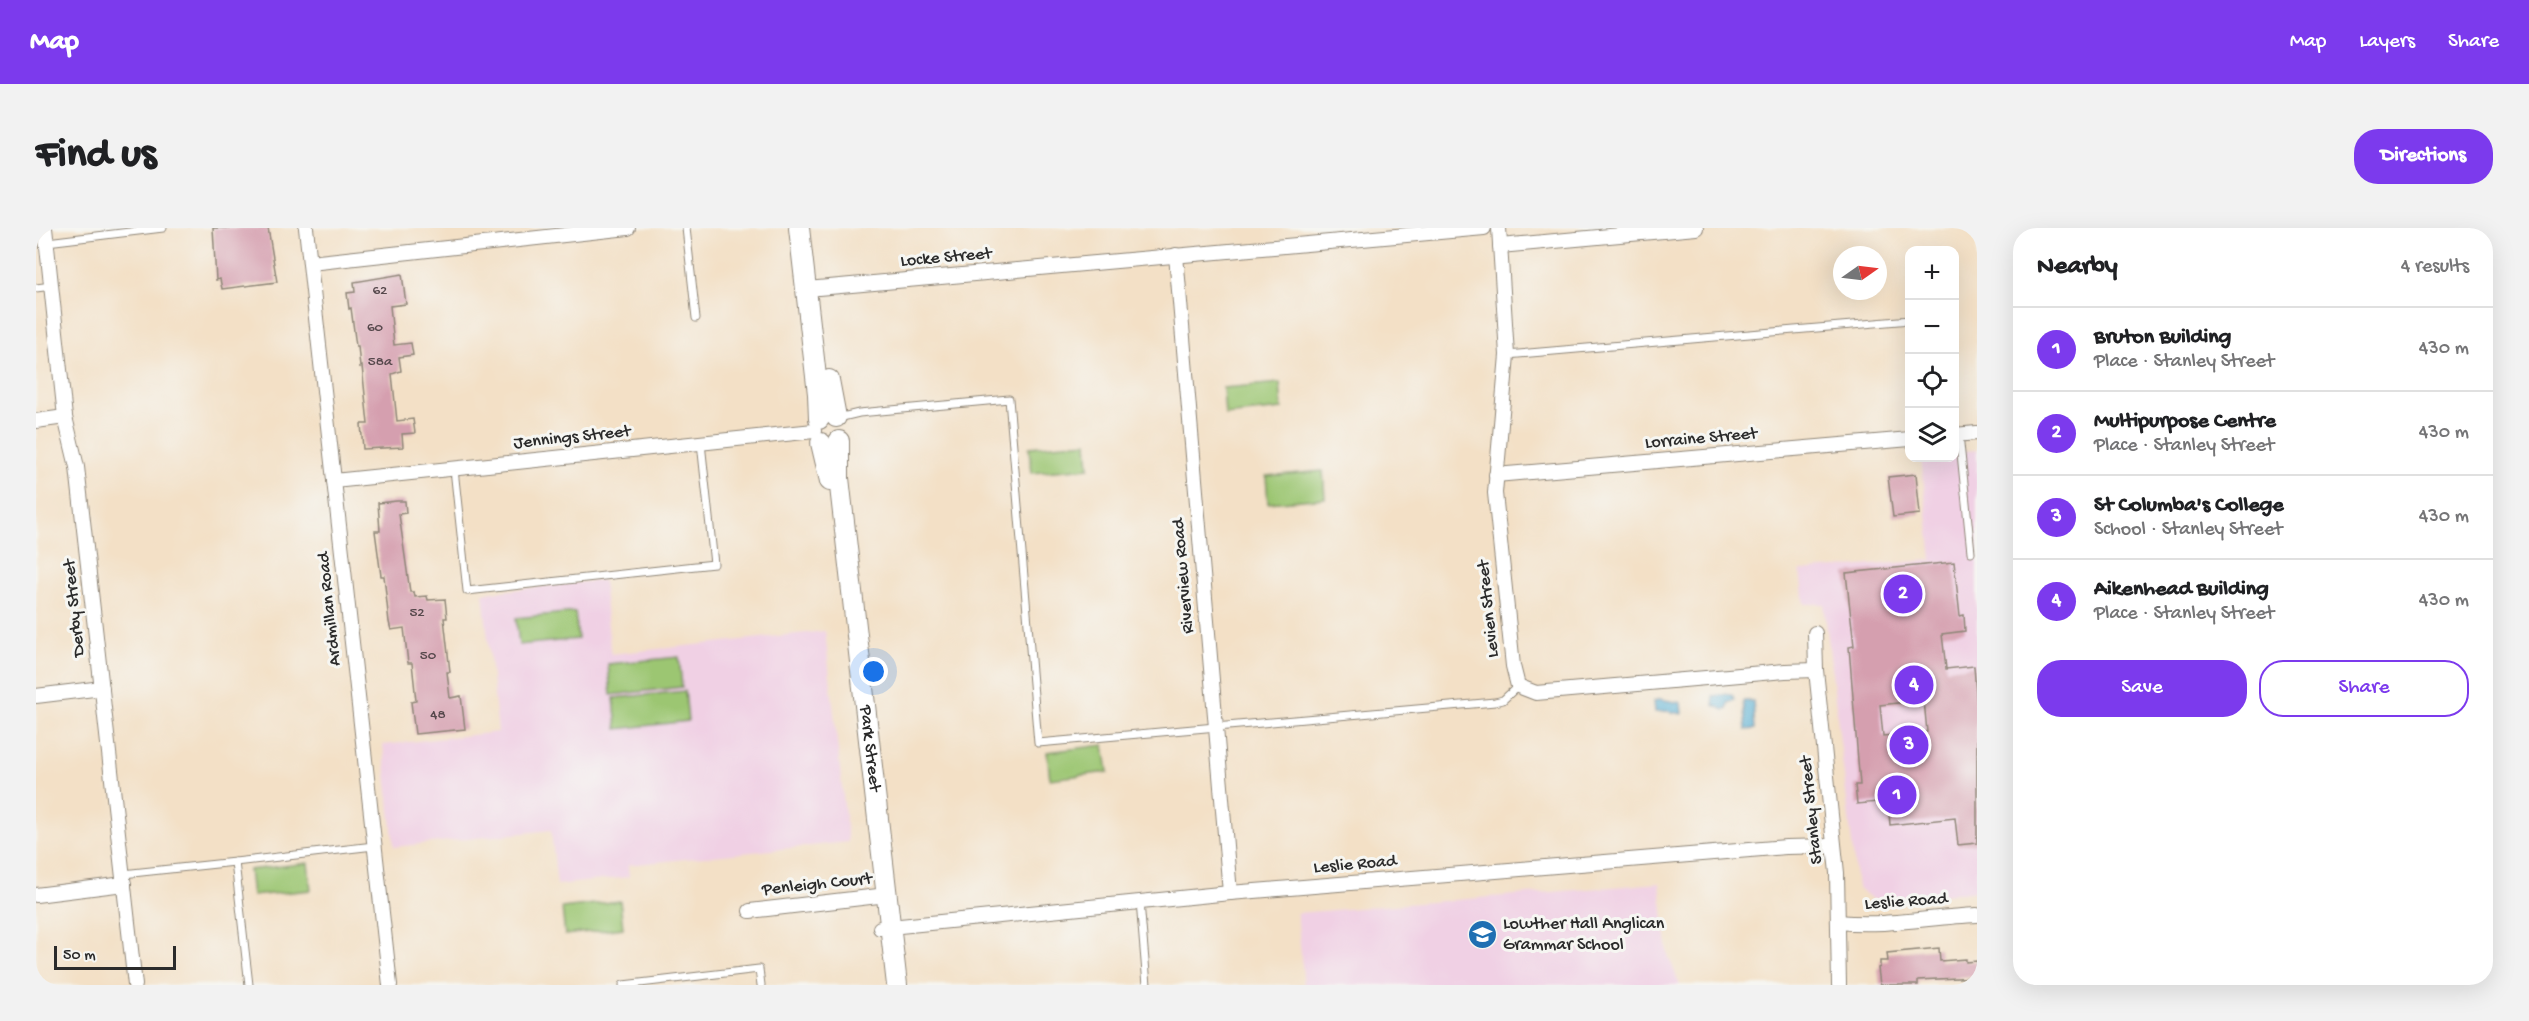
<!DOCTYPE html>
<meta charset="utf-8">
<style>
:root{--surface:#fff;--page:#f2f2f2;--text:#202124;--muted:#757577;--line:#e0e0e0;--accent:#7c3aed}
body{margin:0;font-family:"Gochi Hand",sans-serif;background:var(--page);color:var(--text)}
.controls{position:absolute;right:18px;top:18px;display:grid;overflow:hidden;border-radius:12px;box-shadow:0 6px 24px #0002}
.controls button{width:54px;height:54px;display:grid;place-items:center;padding:0;border:0;border-bottom:2px solid var(--line);background:var(--surface);color:var(--text);font:30px sans-serif}
.compass{position:absolute;left:1797px;top:18px;width:54px;height:54px;border-radius:50%;background:var(--surface);box-shadow:0 6px 24px #0002;rotate:76deg}
.scale{position:absolute;left:18px;bottom:15px;width:122px;box-sizing:border-box;padding-left:6px;border:3px solid #2b2b2b;border-top:0;font-size:16px;line-height:21px;white-space:nowrap;color:#2b2b2b;-webkit-text-stroke:4px #f6f6f2;paint-order:stroke}
.you{position:absolute;left:838px;top:444px;width:21px;height:21px;margin:-15px;border:4px solid #fff;border-radius:50%;background:#1a73e8;box-shadow:0 0 0 9px #1a73e833}
.badge{display:grid;place-items:center;width:39px;height:39px;border-radius:50%;background:var(--accent);color:#fff;font-size:20px;font-weight:700}
.pin{position:absolute;translate:-50% -50%;border:3px solid #fff;box-shadow:0 2px 6px #0006}
.list{margin:0;padding:0;list-style:none}
h2{display:flex;justify-content:space-between;align-items:center;height:78px;margin:0;padding:0 24px;font-size:26px}
h2 small{font-size:20px;font-weight:400;color:var(--muted)}
.list li{display:grid;grid-template-columns:39px 1fr auto;gap:18px;align-items:center;box-sizing:border-box;height:84px;padding:0 24px;border-top:2px solid var(--line)}
.list b{display:block;font-size:22px;white-space:nowrap}
.list p{margin:0;font-size:20px;white-space:nowrap;color:var(--muted)}
.list em{font-size:20px;font-style:normal;color:var(--muted)}
.actions{display:flex;gap:12px;padding:18px 24px}
.actions a{flex:1;padding:14px 0;border:2px solid var(--accent);border-radius:24px;text-align:center;font-size:21px;color:var(--accent)}
.actions .main{background:var(--accent);color:#fff}
.icon{flex:none;width:33px;height:33px;fill:none;stroke:currentColor;stroke-width:2;stroke-linecap:round;stroke-linejoin:round}
.map{position:relative;flex:none;width:1941px;height:757px;overflow:hidden;border-radius:24px}
header{display:flex;align-items:center;gap:36px;box-sizing:border-box;height:84px;padding:0 30px;background:var(--accent);color:#fff}
header strong{font-size:28px}
nav{display:flex;gap:33px;margin-inline-start:auto;font-size:21px}
.intro{display:flex;align-items:center;justify-content:space-between;box-sizing:border-box;height:144px;padding:0 36px}
h1{margin:0;font-size:42px}
.button{padding:15px 27px;border-radius:24px;background:var(--accent);color:#fff;font-size:21px;font-weight:700}
main{display:flex;gap:36px;padding:0 36px}
aside{flex:1;background:var(--surface);border-radius:24px;box-shadow:0 6px 24px #0002}
.map>svg:first-child{display:block}
</style>
<header>
<strong>Map</strong>
<nav><a>Map</a><a>Layers</a><a>Share</a></nav>
</header>
<div class="intro"><h1>Find us</h1><a class="button">Directions</a></div>
<main>
<div class="map">
<svg width="1941" height="757" viewBox="0 0 1941 757">
<rect width="100%" height="100%" fill="#f6f6f2"/>
<filter id="ink" filterUnits="userSpaceOnUse"><feTurbulence type="fractalNoise" baseFrequency=".0167" numOctaves="2"/><feDisplacementMap in="SourceGraphic" scale="12" xChannelSelector="R" yChannelSelector="G"/><feConvolveMatrix kernelMatrix="1 2 1 2 8 2 1 2 1" color-interpolation-filters="sRGB"/></filter>
<filter id="wash" filterUnits="userSpaceOnUse"><feTurbulence type="fractalNoise" baseFrequency=".008" numOctaves="4" result="noise"/><feDisplacementMap in="SourceGraphic" scale="24" xChannelSelector="R" yChannelSelector="G"/><feGaussianBlur stdDeviation="1.35" result="paint"/><feColorMatrix in="noise" values="0 0 0 0 0 0 0 0 0 0 0 0 0 0 0 0 0 1.4 0 .05"/><feComposite in="paint" operator="in"/></filter>
<g filter="url(#wash)">
<rect width="100%" height="100%" fill="#f3e0c6"/>
<g fill="#f0d0e4">
<polygon points="1941,222 1941,663 1837,672 1821,659 1788,376 1768,376 1764,343 1896,332 1885,230 1918,230 1919,224"/>
<polygon points="567,352 575,426 789,403 812,614 592,637 593,649 521,657 515,602 358,619 347,517 462,504 447,365"/>
<polygon points="1624,655 1632,727 1644,757 1268,757 1261,685"/>
</g>
<g fill="#9cc672" stroke="#64784e" stroke-width="1.5">
<polygon points="1244,155 1246,181 1189,187 1187,160"/>
<polygon points="1051,214 1053,240 996,245 993,219"/>
<polygon points="1287,243 1289,270 1232,275 1230,248"/>
<polygon points="539,384 542,411 483,417 480,390"/>
<polygon points="643,429 646,459 575,467 572,436"/>
<polygon points="649,463 652,493 581,501 578,470"/>
<polygon points="1068,517 1072,544 1014,551 1011,524"/>
<polygon points="272,635 275,662 216,668 213,642"/>
<polygon points="584,673 587,700 529,707 526,680"/>
</g>
<g fill="#55add2" stroke="#406c7e" stroke-width="1.5">
<polygon points="1693,466 1697,468 1698,472 1692,475 1691,481 1688,482 1678,477 1677,468"/>
<polygon points="1624,471 1645,475 1646,486 1632,483 1619,484 1618,473"/>
<polygon points="1707,473 1717,473 1719,501 1710,502"/>
</g>
<g id="blocks">
<g fill="#d59faf" fill-rule="evenodd">
<polygon points="177,0 232,0 241,54 186,61 184,51 180,52"/>
<polygon points="366,46 370,76 354,78 358,117 375,115 377,127 363,129 365,143 356,146 361,193 377,191 379,205 366,206 367,219 327,221 325,196 332,196 326,138 324,139 322,118 320,118 315,80 313,81 311,65 319,64 318,54"/>
<polygon points="1880,246 1884,286 1857,289 1852,249"/>
<polygon points="361,273 369,273 370,285 363,286 374,364 378,364 379,369 391,368 392,372 409,371 411,390 408,390 414,444 411,444 414,470 425,468 429,501 379,506 375,474 380,473 376,435 372,435 368,400 355,402 353,394 348,348 345,348 339,303 344,303 342,275"/>
<path d="M1918,334l6,54 4,-1 1,16 -23,3 4,35 28,-3 3,41v136l-19,2 -3,-27 -65,7 -2,-24 -31,3 -2,-19h5l-11,-138 5,-1 -8,-73zM1888,472l3,32 -44,4 -3,-31z"/>
<polygon points="1903,720 1904,733 1930,731 1930,734 1941,733 1941,749 1882,752 1882,757 1844,757 1842,740 1844,739 1844,733 1852,733 1851,725"/>
</g>
</g>
</g>
<g filter="url(#ink)">
<use href="#blocks" fill-opacity="0" stroke="#8f8678" stroke-width="1.5"/>
<g fill="none" stroke-linecap="round" stroke-linejoin="round">
<defs>
<g id="lane">
<polyline points="650,0 660,90"/>
<polyline points="11,14 127,0"/>
<polyline points="0,60 16,58"/>
<polyline points="1471,127 1874,92"/>
<polyline points="802,190 823,185 973,171 1002,515 1459,474 1467,472 1482,458"/>
<polyline points="1918,192 1920,206"/>
<polyline points="1923,206 1935,324"/>
<polyline points="418,241 431,363 678,336 665,215"/>
<polyline points="87,646 199,634"/>
<polyline points="1104,674 1111,757"/>
<polyline points="213,757 199,634 338,618"/>
<polyline points="587,757 723,741 725,757"/>
</g>
<g id="street">
<polyline points="9,0 29,189 41,239 99,757"/>
<polyline points="270,0 354,757"/>
<polyline points="1463,0 1471,127 1459,265 1477,438 1482,458 1500,465 1749,443 1780,442"/>
<polyline points="1464,18 1660,0"/>
<polyline points="1140,27 1194,665"/>
<polyline points="274,35 592,0"/>
<polyline points="771,61 1448,0"/>
<polyline points="0,193 29,189"/>
<polyline points="1918,207 1941,205"/>
<polyline points="1460,247 1874,211"/>
<polyline points="298,253 778,203"/>
<polyline points="1779,405 1780,442 1801,645 1803,757"/>
<polyline points="0,468 66,460"/>
<polyline points="0,667 88,656"/>
<polyline points="714,683 851,667"/>
<path d="M1802,694c47,5 92,-5 139,-7"/>
<polyline points="844,700 1194,665 1750,619 1798,618"/>
</g>
<g id="secondary">
<polyline points="763,0 782,166 783,191"/>
<polyline points="793,152 800,189"/>
<path id="s1" d="M803,213v37l58,507"/>
<polyline points="785,215 794,253"/>
</g>
</defs>
<use href="#lane" stroke="#8f8678" stroke-width="9"/>
<use href="#street" stroke="#8f8678" stroke-width="16"/>
<use href="#secondary" stroke="#8f8678" stroke-width="22"/>
<use href="#lane" stroke="#fff" stroke-width="7"/>
<use href="#street" stroke="#fff" stroke-width="14"/>
<use href="#secondary" stroke="#fff" stroke-width="20"/>
</g>
</g>
<defs>
<symbol id="school-disc" viewBox="-11 -11 22 22"><circle r="9.5" fill="#1f6fb2" stroke="#f6f6f2"/><path d="M0-5L7-2L0 1L-7-2ZM-4 1L0 2.5L4 1V4Q0 6-4 4Z" fill="#fff"/></symbol>
</defs>
<g fill-rule="evenodd">
<use href="#school-disc" x="1430" y="690" width="33" height="33"/>
</g>
<g text-anchor="middle" dominant-baseline="central" stroke-width="6" stroke-linejoin="round" paint-order="stroke">
<g font-size="15" fill="#56484c">
<text x="344" y="63">62</text>
<text x="339" y="100">60</text>
<text x="344" y="134">58a</text>
<text x="381" y="385">52</text>
<text x="392" y="428">50</text>
<text x="402" y="487">48</text>
</g>
<g font-size="18" fill="#2b2b2b" stroke="#f6f6f2">
<text transform="translate(910 30) rotate(-5)">Locke Street</text>
<text transform="translate(536 210) rotate(-6)">Jennings Street</text>
<text transform="translate(1665 211) rotate(-5)">Lorraine Street</text>
<text transform="translate(1148 348) rotate(-95)">Riverview Road</text>
<text transform="translate(39 380) rotate(-96)">Derby Street</text>
<text transform="translate(294 381) rotate(-96)">Ardmillan Road</text>
<text transform="translate(1453 381) rotate(-96)">Levien Street</text>
<text stroke="none"><textPath href="#s1" startOffset="309">Park Street</textPath></text>
<text transform="translate(1776 582) rotate(-96)">Stanley Street</text>
<text transform="translate(1319 637) rotate(-5)">Leslie Road</text>
<text transform="translate(781 657) rotate(-6)">Penleigh Court</text>
<text transform="translate(1870 674) rotate(-4)">Leslie Road</text>
</g>
<g font-size="18" fill="#2b2b2b" stroke="#f6f6f2" text-anchor="start">
<text x="1467" y="696">Lowther Hall Anglican<tspan x="1467" dy="21">Grammar School</tspan></text>
</g>
</g>
</svg>
<div class="controls">
<button>+</button>
<button>−</button>
<button><svg class="icon" aria-label="locate" viewBox="0 0 24 24"><circle cx="12" cy="12" r="6"/><path d="M12 2v4M12 18v4M2 12h4M18 12h4"/></svg></button>
<button><svg class="icon" aria-label="layers" viewBox="0 0 24 24"><path d="M12 4l9 5-9 5-9-5zM3 14l9 5 9-5"/></svg></button>
</div>
<svg class="compass" viewBox="-18 -18 36 36"><path d="M0-13l5 13h-10z" fill="#e53935"/><path d="M0 13l5-13h-10z" fill="#757577"/></svg>
<div class="scale">50 m</div>
<div class="you"></div>
<div class="pin badge" style="left:1861px;top:567px">1</div>
<div class="pin badge" style="left:1867px;top:366px">2</div>
<div class="pin badge" style="left:1873px;top:517px">3</div>
<div class="pin badge" style="left:1878px;top:457px">4</div>
</div>
<aside>
<h2>Nearby<small>4 results</small></h2>
<ul class="list">
<li><span class="badge">1</span><div><b>Bruton Building</b><p>Place · Stanley Street</p></div><em>430 m</em></li>
<li><span class="badge">2</span><div><b>Multipurpose Centre</b><p>Place · Stanley Street</p></div><em>430 m</em></li>
<li><span class="badge">3</span><div><b>St Columba's College</b><p>School · Stanley Street</p></div><em>430 m</em></li>
<li><span class="badge">4</span><div><b>Aikenhead Building</b><p>Place · Stanley Street</p></div><em>430 m</em></li>
</ul>
<div class="actions"><a class="main">Save</a><a>Share</a></div>
</aside>
</main>
